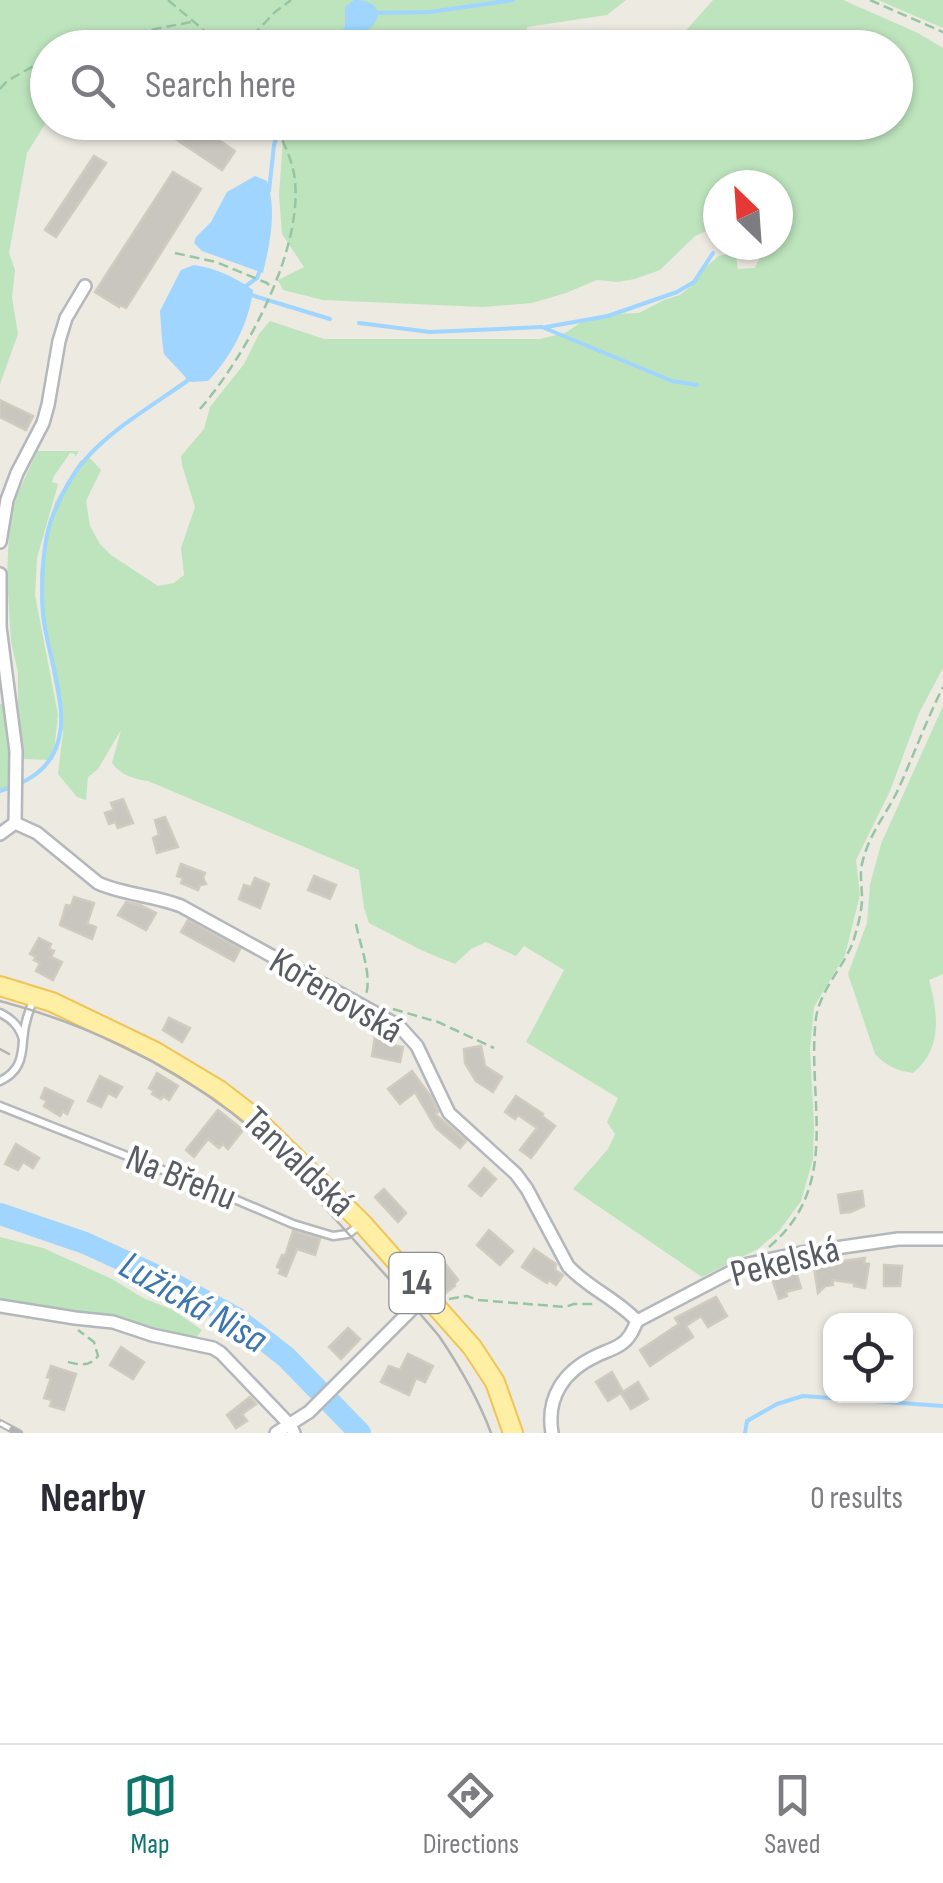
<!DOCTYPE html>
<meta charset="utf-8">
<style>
:root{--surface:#fff;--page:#f7f7f7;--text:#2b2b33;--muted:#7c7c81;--line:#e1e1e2;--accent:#0f766e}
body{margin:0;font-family:"Sofia Sans Condensed",sans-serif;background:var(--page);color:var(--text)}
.controls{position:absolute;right:30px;bottom:30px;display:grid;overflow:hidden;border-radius:20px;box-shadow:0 2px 8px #0004}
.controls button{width:90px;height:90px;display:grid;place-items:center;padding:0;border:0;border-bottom:2px solid var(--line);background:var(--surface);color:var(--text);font:50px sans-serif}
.compass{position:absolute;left:703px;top:170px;width:90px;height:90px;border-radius:50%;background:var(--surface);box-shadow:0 2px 8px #0004;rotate:335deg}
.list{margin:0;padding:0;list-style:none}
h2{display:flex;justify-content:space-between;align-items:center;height:130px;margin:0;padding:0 40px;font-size:42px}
h2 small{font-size:32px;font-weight:400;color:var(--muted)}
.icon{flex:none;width:55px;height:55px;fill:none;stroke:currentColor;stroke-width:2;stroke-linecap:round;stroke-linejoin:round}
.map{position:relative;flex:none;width:943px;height:1433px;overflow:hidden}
.search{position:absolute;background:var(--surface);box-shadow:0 2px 8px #0004;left:30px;right:30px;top:30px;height:110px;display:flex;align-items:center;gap:25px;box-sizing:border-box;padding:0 35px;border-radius:55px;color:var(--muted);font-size:38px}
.sheet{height:310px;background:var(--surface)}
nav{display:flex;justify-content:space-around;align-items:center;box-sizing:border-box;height:140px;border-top:2px solid var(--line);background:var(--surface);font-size:28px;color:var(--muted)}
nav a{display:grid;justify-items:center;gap:5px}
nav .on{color:var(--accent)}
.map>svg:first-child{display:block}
</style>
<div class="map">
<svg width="943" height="1433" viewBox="0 0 943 1433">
<rect width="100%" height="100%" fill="#eceae1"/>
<g fill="#bde4bd">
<polygon points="0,0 626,0 607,15 527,27 523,47 48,48 47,121 27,153 9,253 15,270 12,297 18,334 0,384"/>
<path d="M713,0h130l75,33 25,15v620l-24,45 -29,78 -34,69 4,35 -15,60 -31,52 -4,42 4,77 -1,33 -12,42 -22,30 -21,18 -56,28 -129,-88 35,-40 7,-15 -8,-12 11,-24 -92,-56 38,-72 -40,-24 -8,10 -30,-14 -15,7 -16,15 -34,-14 -52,-27 -5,-15 -5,-38 -211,-89c-15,-2 -27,-6 -36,-18l9,-33 -23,39 -10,8 -2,23 -9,-3 -19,-23 5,-42 -20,-112 -3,-46 3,-23 12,-49 25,-41 10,-3 11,12 -15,31 4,25 10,18 11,11 47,31 16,-3 10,-8 -3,-27 14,-41 -13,-42 -1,-9 23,-27 6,-22 34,-43 15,-30 11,-13 54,18h216l25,-6 15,-10 16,-6 16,-3 27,-1 25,-13 16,-5 11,-9 12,-17 16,-13 16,-4 3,17 17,-1 7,-15v-8h16v-60h-60v41l-23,10 -35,34 -25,9 -17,3 -21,-2 -31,13 -34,10 -49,4 -160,-7 -40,-10 -5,-10 26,-13 -22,-33 -3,-39 5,-71 -2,-1 614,-1v-74l-284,-1 49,-5 20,-6z"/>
<polygon points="878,0 943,0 943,28"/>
<polygon points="37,451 79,451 75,457 75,454 70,453 54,476 52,482 58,484 37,558 35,595 58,715 53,760 23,759 18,707 18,672 11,642 7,575 10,511"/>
<polygon points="5,703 11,763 8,787 0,792 0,704"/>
<path d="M943,706v268l-14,6c9,33 14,69 -16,93 -15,-2 -27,-7 -38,-19l-27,-80 19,-51 3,-38 11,-41z"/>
<polygon points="0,1237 43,1248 112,1279 143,1298 171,1309 202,1330 194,1340 34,1308 0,1299"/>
</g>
<g fill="#9fd5fe">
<path d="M354,0c36,0 27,32 -2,35l-7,-5v-23z"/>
<path d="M255,176l12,5c10,29 3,62 -4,92l-61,-22 -8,-8 2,-6 15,-15 16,-30z"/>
<path d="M194,265c22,3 42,13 59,25 -4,33 -22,67 -45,91l-18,1 -26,-28 -2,-14 -2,-29 21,-41z"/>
</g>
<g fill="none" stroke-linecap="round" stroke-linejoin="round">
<g stroke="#9fd5fe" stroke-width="4">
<polyline points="374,13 430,12 513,0"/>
<polyline points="331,48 348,26"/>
<polyline points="269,191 274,145 282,122"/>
<polyline points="243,288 257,278 260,270"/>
<polyline points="248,294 330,319"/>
<polyline points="359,323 430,332 542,327 672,381 697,385"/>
<polyline points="546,327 608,316 677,292 694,282 713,253"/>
<path d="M23,782c65,-32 29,-106 21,-160 -4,-28 -2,-81 9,-107 7,-17 18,-39 30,-53 28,-33 69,-56 104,-81l2,-6"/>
<polyline points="0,791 14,786"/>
<polyline points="745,1433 747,1421 777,1404 803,1396 943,1406"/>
</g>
<polyline stroke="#9fd5fe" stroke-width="22" points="0,1214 85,1243 166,1280 236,1318 286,1357 360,1433"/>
</g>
<g fill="#c9c6c0" stroke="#d1cbbf" stroke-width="2.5">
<polygon points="150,122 192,122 235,151 222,170"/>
<polygon points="94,156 106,163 56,237 45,230"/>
<polygon points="173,172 201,189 126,308 120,305 119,307 95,292"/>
<polygon points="0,400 33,416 26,430 0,417"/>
<polygon points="123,799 133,823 118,828 115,822 109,824 105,813 114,810 111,803"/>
<polygon points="165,817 178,847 157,853 153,838 159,835 155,820"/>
<polygon points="181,864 205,873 203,878 206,884 200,885 198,890 181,883 183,878 177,876"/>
<polygon points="314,876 336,885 330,899 308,890"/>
<polygon points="255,878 269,884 260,908 239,899 244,885 251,887"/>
<polygon points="74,897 94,903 87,924 96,927 92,939 60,925 66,905 71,906"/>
<polygon points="126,902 140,905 156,913 146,930 118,915"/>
<polygon points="188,920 240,949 234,961 181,932"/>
<polygon points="39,938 51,944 49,949 54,951 51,957 62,962 53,980 36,971 40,963 34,960 36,957 30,954"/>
<polygon points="169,1018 190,1028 182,1042 163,1030"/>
<polygon points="375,1036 392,1038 391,1045 403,1047 400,1062 372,1056"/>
<polygon points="481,1046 485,1066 502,1077 493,1092 476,1081 465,1063 464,1049"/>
<polygon points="412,1071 431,1097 438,1112 435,1114 466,1141 460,1148 436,1128 415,1092 400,1104 388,1089"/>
<polygon points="157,1073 178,1086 169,1100 163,1096 161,1099 152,1094 154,1091 149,1088"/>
<polygon points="100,1076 122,1087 116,1097 108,1093 101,1107 88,1101"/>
<polygon points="45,1088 73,1101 67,1114 63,1111 60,1116 44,1106 47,1101 41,1098"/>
<polygon points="516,1096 543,1114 542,1116 555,1126 531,1158 520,1150 537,1128 518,1115 515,1119 505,1112"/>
<polygon points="218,1110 243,1130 228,1149 223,1144 219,1148 208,1139 194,1157 186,1150"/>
<polygon points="16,1144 39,1158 33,1168 23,1162 18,1170 5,1164"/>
<polygon points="484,1168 496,1179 481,1196 469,1186"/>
<polygon points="384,1189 406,1213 398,1222 375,1197"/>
<polygon points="862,1191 864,1206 851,1212 841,1213 838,1195"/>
<polygon points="489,1230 513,1251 500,1265 477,1245"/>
<polygon points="293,1231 320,1239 315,1255 297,1249 286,1276 279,1273 281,1269 277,1267 282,1255 285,1256"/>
<polygon points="534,1249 556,1264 555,1270 563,1275 556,1285 549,1280 547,1283 522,1267"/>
<polygon points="438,1254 458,1280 454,1284 455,1286 443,1295 424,1271 428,1267 426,1263"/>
<polygon points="865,1258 864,1263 869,1264 865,1288 854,1286 855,1283 832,1280 833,1285 825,1286 818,1293 814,1267 827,1265 827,1263"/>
<polygon points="884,1265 902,1266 900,1286 884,1286"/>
<polygon points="795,1268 801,1288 786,1292 787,1296 779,1299 771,1276"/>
<polygon points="716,1297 727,1316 708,1327 701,1316 686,1326 693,1337 650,1366 640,1350 679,1324 675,1318"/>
<polygon points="348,1328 360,1339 341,1359 329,1347"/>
<polygon points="121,1347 144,1362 133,1379 110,1365"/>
<polygon points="408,1354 433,1366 425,1382 416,1378 409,1395 381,1382 389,1366 400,1370"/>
<polygon points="51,1366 76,1374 64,1410 50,1406 52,1400 44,1398 51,1378 47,1377"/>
<polygon points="612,1372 623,1392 638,1382 648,1399 631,1409 621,1393 608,1401 596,1382"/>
<polygon points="250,1397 256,1404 242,1414 247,1421 236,1428 227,1415"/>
</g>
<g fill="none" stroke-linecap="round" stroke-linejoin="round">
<defs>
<g id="service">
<path d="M0,1013c12,6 19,13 23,26"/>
<path d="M0,1081c19,-9 22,-22 23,-41 1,-14 5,-28 11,-41"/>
<polyline points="0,1106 211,1189 293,1224 333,1236 348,1234 361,1224"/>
</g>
<g id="minor">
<polyline points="0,542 7,500 17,473 43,423 48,405 59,341 66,318 85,286"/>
<polyline points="0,574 0,627 16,751 15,823"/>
<path d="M15,823l22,10 61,50c26,12 56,12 83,23l218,120 18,20 32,67 67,61 11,15 41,77c20,22 49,33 69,55"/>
<polyline points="0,834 15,823"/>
<polyline points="0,1306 75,1318 113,1322 152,1335 213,1348 221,1353 290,1425 294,1433"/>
<polyline points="637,1321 744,1265 801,1253 898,1239 943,1239"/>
<polyline points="276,1433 309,1412 427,1294"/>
<path d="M552,1433c-6,-36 12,-62 44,-77 12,-6 27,-9 34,-21 3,-4 5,-10 7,-14"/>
</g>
<polyline id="primary" points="0,986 52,1002 154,1051 219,1090 253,1116 362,1223 472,1347 495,1382 513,1433"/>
</defs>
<use href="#service" stroke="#b4b7bc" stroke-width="11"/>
<use href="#minor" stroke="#b4b7bc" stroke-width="16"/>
<use href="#primary" stroke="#f0c456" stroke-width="22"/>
<g stroke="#96c5a3" stroke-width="2.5" stroke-dasharray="10 5" stroke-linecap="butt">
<polyline points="168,0 219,43 230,46 243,46 275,12 291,0"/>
<polyline points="870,0 943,32"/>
<polyline points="66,48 91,33 145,31 191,22"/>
<polyline points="0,89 7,81 48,58"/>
<polyline points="175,253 216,262 267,283 271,287"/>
<path d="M200,409c46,-53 102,-157 95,-228 -2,-21 -12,-40 -22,-59"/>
<path d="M356,924c4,21 16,50 10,71"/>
<polyline points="393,1009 438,1022 494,1048"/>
<path d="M769,1247c74,-62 37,-148 47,-229 4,-28 27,-50 37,-76 4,-13 9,-30 9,-44 0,-13 -3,-26 1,-38 6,-25 23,-46 34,-68 16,-35 29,-71 46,-105"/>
<polyline points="449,1299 467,1296 478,1300 565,1307 574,1304 594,1304"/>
<path d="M68,1362c13,3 21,5 30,-6l-4,-14 -16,-12"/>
</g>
<use href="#service" stroke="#fff" stroke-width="6"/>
<use href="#minor" stroke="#fff" stroke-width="11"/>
<use href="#primary" stroke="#feefa4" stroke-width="18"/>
<g stroke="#b2b3b3" stroke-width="2.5">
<path d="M0,1001c83,22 164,60 232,112 36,28 65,64 96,98 37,42 75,82 111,125 21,31 39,62 52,97"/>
<polyline points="0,1049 9,1054"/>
</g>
<defs>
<polyline id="rail" points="0,1423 19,1433"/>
</defs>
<use href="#rail" stroke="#b2b3b3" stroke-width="8"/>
<use href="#rail" stroke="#fff" stroke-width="4" stroke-dasharray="11" stroke-linecap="butt"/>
</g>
<g text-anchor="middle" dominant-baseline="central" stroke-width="8" stroke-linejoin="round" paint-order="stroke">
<rect fill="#fff" stroke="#8b8e91" stroke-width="2.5" x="389.5" y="1253" width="55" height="60" rx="8"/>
<g font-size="35" font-weight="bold" fill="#595d62">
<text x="417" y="1283">14</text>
</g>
<g font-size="38" fill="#595d62" stroke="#fff">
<text transform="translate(336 996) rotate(31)">Kořenovská</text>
<text transform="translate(298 1162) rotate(44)">Tanvaldská</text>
<text transform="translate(181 1178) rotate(22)">Na Břehu</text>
<text transform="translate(785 1262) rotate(-14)">Pekelská</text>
</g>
<g font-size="40" font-style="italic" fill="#3d76af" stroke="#fff">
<text transform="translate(193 1303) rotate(30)">Lužická Nisa</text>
</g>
</g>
</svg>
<div class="controls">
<button><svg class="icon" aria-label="locate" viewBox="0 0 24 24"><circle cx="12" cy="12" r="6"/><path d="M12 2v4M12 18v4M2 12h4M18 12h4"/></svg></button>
</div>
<svg class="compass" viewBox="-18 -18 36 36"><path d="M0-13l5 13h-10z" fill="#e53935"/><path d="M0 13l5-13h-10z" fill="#7c7c81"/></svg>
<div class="search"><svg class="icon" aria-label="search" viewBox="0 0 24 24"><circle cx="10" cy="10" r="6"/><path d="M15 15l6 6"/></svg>Search here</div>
</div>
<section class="sheet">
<h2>Nearby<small>0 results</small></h2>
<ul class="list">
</ul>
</section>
<nav>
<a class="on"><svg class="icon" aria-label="map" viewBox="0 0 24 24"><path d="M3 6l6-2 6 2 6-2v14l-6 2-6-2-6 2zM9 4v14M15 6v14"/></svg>Map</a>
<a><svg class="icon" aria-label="directions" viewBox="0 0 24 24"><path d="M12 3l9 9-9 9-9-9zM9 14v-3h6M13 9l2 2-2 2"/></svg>Directions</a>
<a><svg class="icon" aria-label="saved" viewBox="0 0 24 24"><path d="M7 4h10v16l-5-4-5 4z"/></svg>Saved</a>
</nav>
